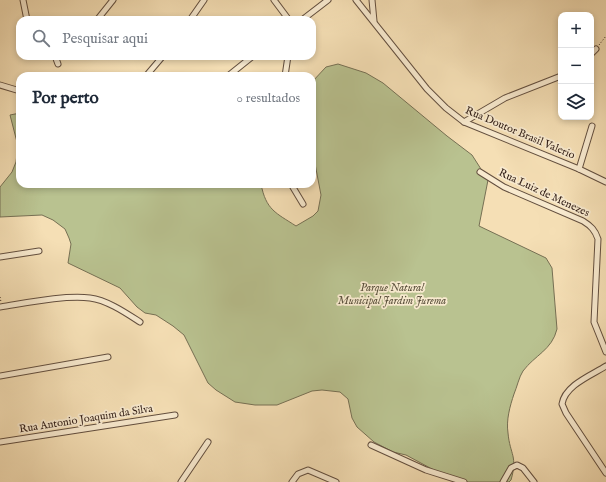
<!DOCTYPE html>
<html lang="pt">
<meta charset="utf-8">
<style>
:root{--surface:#fff;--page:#f6f6f7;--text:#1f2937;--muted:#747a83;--line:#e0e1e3}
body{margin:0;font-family:"IM FELL English",serif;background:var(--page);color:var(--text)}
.controls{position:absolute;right:12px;top:12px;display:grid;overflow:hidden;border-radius:8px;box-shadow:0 2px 6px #0003}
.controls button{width:36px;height:36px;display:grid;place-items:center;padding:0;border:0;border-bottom:1px solid var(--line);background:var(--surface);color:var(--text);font:20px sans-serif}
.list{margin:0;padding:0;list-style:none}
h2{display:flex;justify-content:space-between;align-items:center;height:52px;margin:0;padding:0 16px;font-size:17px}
h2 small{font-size:13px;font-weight:400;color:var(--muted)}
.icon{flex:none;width:22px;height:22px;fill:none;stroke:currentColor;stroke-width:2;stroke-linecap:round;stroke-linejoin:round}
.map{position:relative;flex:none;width:606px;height:482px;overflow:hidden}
.search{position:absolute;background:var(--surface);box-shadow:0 2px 6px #0003;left:16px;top:16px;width:300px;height:44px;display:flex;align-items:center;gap:10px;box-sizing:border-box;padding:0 14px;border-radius:12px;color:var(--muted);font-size:15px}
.panel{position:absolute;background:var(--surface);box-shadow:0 2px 6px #0003;left:16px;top:72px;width:300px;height:116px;border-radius:12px}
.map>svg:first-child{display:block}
</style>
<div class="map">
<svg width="606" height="482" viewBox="0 0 606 482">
<rect width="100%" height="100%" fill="#f5dfb5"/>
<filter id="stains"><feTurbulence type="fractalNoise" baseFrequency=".005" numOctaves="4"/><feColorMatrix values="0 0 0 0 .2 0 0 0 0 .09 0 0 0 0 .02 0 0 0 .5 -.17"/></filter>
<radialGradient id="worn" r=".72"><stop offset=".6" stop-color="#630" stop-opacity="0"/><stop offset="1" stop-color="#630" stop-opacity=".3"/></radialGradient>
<path fill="#b9c290" stroke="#767054" d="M338,64l28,9 17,10 64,53 25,19 16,25 -9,46 67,32 6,10 5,61c-5,21 -22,26 -34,42 -4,6 -6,16 -9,23 -4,12 -8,26 -6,39 2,22 10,23 3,47l-2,2h-48l-16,-6 -39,-21 -13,-3 -19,-10 -17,-15 -5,-9 -4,-19 -8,-7 -18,-2 -10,1 -35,14h-22l-20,-3 -19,-12 -8,-7 -24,-48 -11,-9 -17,-11 -11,-2 -8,-6 -17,-19 -52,-25 3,-19 -2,-6 -4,-9 -12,-9 -11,-5 -42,2v-30l12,-15 4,-10 2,-16 -8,-31 10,-2v71h241c5,26 15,29 35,42l17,-10 5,-5 3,-16 -9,-47v-66l14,-15z"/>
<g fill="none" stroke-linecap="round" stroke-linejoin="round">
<defs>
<g id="street">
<polyline points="23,0 27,20"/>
<polyline points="274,0 289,20"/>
<polyline points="356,0 427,89 446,108 464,122 579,169 606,182"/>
<polyline points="372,0 374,21"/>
<polyline points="97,20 113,0"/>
<polyline points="190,20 204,0"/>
<polyline points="302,20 328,0"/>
<polyline points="591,54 596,49"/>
<polyline points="55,56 58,64"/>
<polyline points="146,76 163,56"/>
<polyline points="228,76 253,56"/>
<polyline points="285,76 288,56"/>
<polyline points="0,85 20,91"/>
<polyline points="464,122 505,98 561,76"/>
<polyline points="579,169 592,126"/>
<path d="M480,172l24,15 79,34c8,5 12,9 15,18l-4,83 12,30"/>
<polyline points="291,184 303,204"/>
<polyline points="0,257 39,251"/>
<path d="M0,307c26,-4 64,-12 90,-9 17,2 36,15 50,24"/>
<path d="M606,366c-14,9 -41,19 -44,38l4,9 40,60"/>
<polyline points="0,376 108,357"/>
<polyline points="0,442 175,415"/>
<polyline points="371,445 426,470 464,482"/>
<polyline points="181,482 208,442"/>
<polyline points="292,482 298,474 308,470 336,482"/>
<polyline points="503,482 511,468 517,465 523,468 534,482"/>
</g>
</defs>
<use href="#street" stroke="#634f3f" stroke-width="7"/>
<g stroke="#321f18" stroke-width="1" stroke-dasharray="1 2" stroke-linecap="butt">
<polyline points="599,45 606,36"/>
<polyline points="0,297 1,302"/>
</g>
<use href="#street" stroke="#f8eacf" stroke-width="5"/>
</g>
<g text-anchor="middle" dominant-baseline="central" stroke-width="3.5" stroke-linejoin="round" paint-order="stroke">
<g font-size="11" fill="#321f18" stroke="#f8eacf">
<text transform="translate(520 133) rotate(23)">Rua Doutor Brasil Valerio</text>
<text transform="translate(544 193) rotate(25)">Rua Luiz de Menezes</text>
<text transform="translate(86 419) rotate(-9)">Rua Antonio Joaquim da Silva</text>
</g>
<g font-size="11" font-style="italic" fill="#5a503c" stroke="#f8eacf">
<text x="392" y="288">Parque Natural<tspan x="392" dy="13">Municipal Jardim Jurema</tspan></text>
</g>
</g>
<rect width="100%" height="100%" filter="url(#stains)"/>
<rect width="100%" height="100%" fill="url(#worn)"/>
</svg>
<div class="controls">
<button>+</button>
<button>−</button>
<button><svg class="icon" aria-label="layers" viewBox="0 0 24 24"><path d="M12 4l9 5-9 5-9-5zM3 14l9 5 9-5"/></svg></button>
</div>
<div class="search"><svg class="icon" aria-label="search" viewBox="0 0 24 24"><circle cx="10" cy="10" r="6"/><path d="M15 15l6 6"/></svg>Pesquisar aqui</div>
<section class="panel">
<h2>Por perto<small>0 resultados</small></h2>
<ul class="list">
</ul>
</section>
</div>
